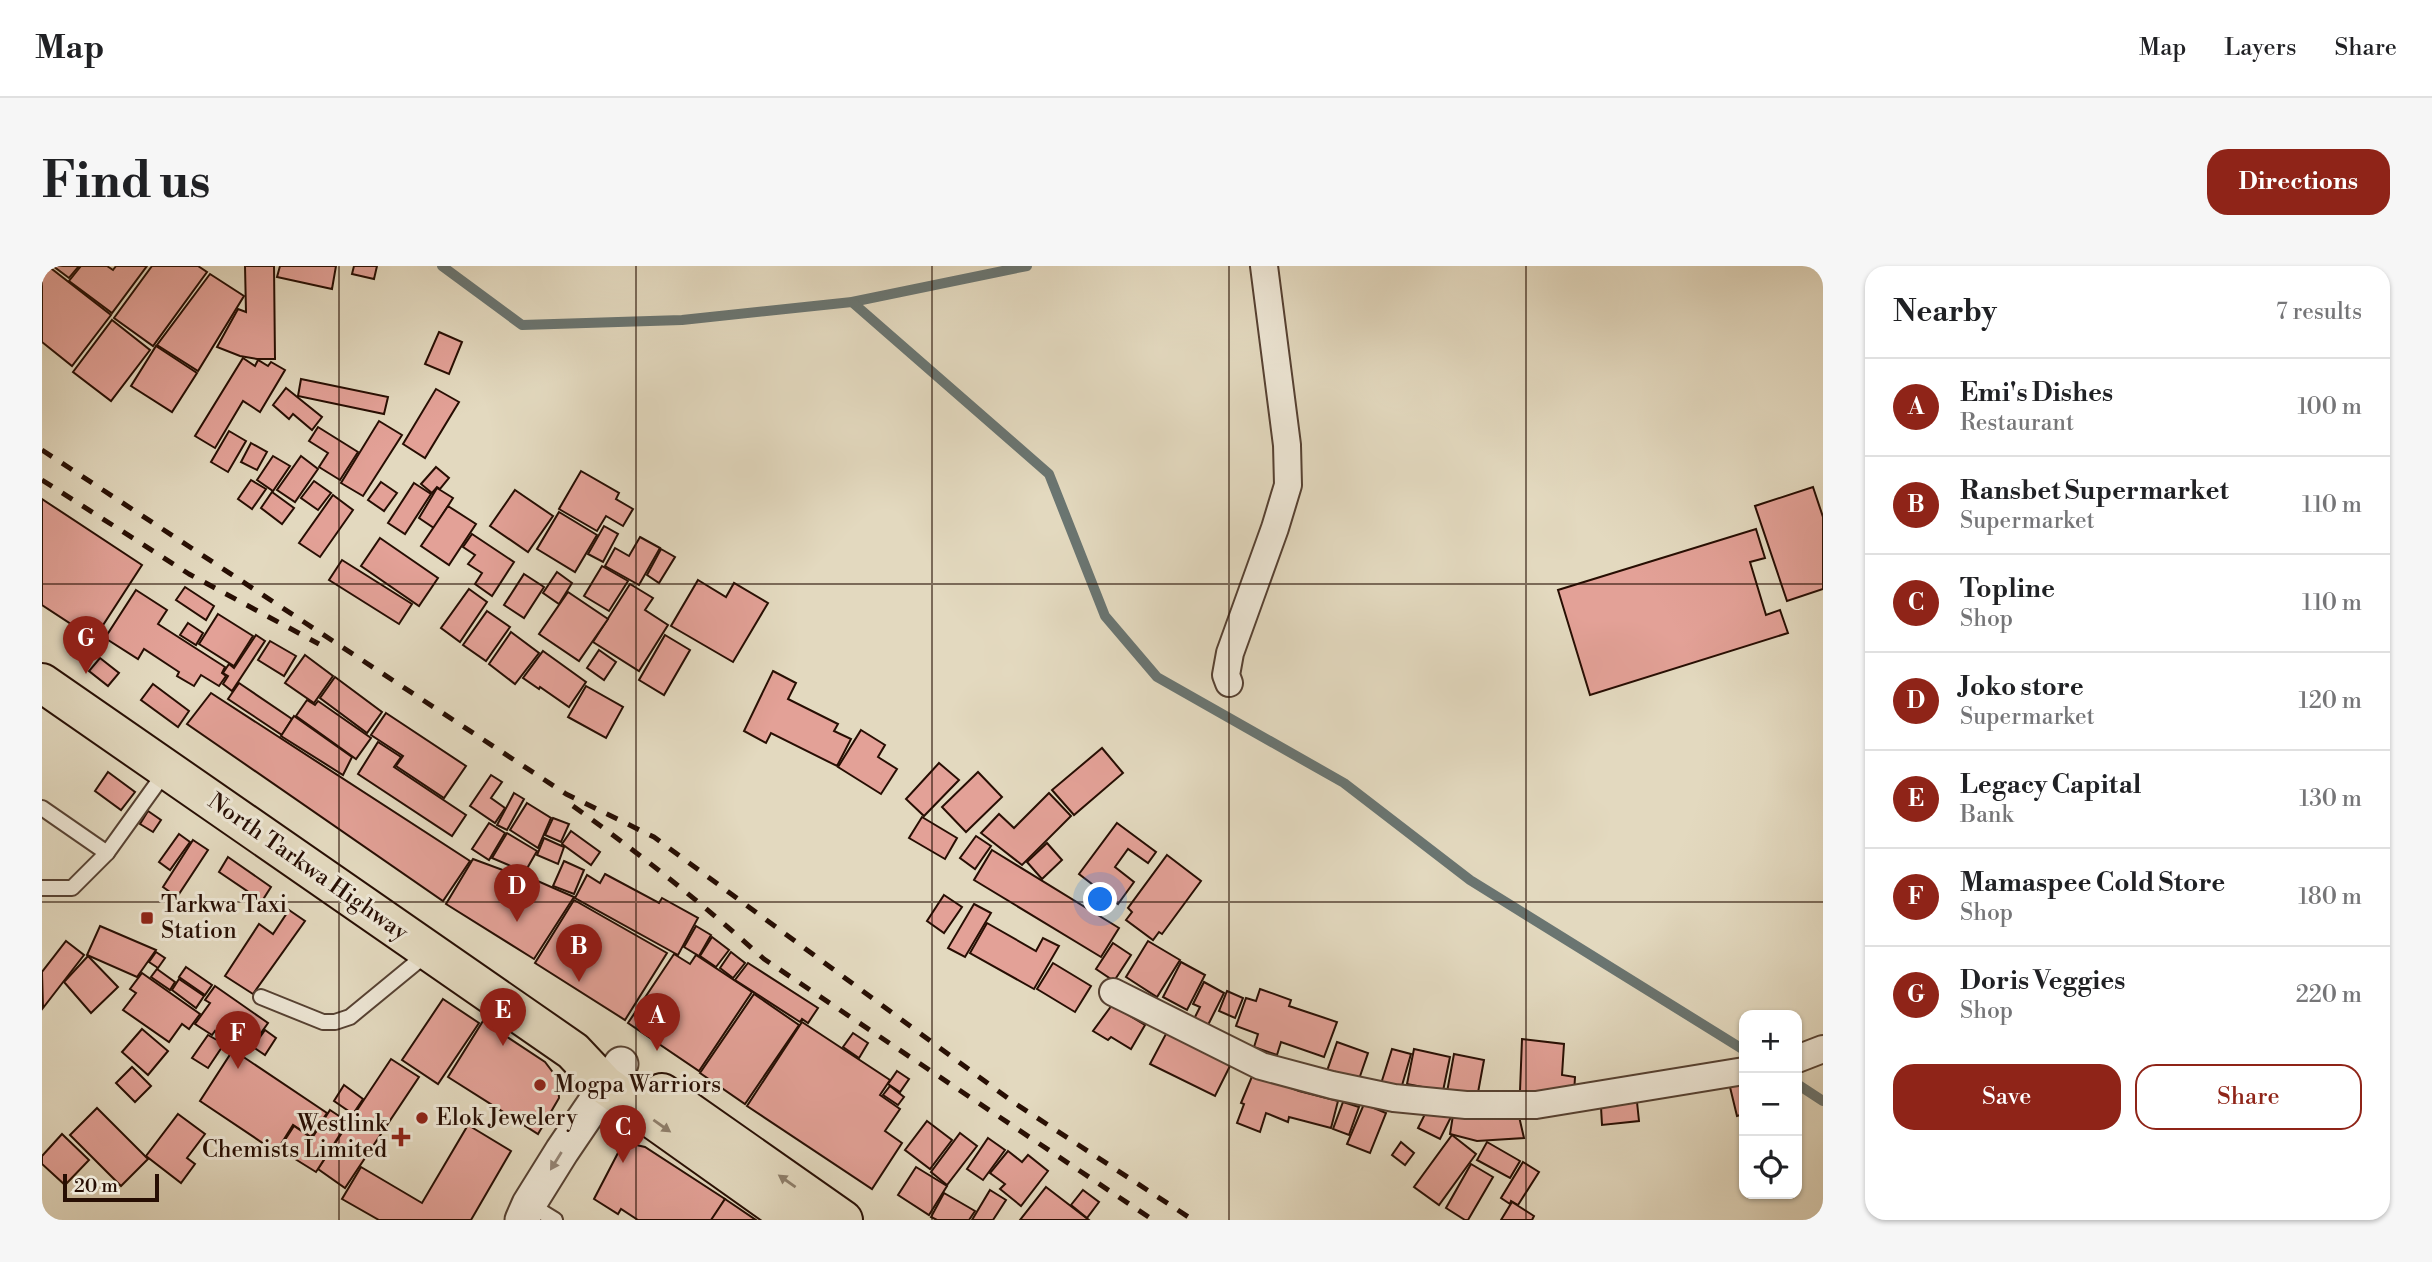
<!DOCTYPE html>
<meta charset="utf-8">
<style>
:root{--surface:#fff;--page:#f6f6f6;--text:#202124;--muted:#757577;--line:#e0e0e0;--accent:#8f2418}
body{margin:0;font-family:"Libre Bodoni",serif;background:var(--page);color:var(--text)}
.controls{position:absolute;right:21px;bottom:21px;display:grid;overflow:hidden;border-radius:14px;box-shadow:0 2px 5px #0004}
.controls button{width:63px;height:63px;display:grid;place-items:center;padding:0;border:0;border-bottom:2px solid var(--line);background:var(--surface);color:var(--text);font:35px sans-serif}
.scale{position:absolute;left:21px;bottom:18px;width:96px;box-sizing:border-box;padding-left:7px;border:4px solid #270e03;border-top:0;font-size:19px;line-height:24px;white-space:nowrap;color:#270e03;-webkit-text-stroke:5px #ede6d5;paint-order:stroke}
.you{position:absolute;left:1059px;top:634px;width:24px;height:24px;margin:-18px;border:5px solid #fff;border-radius:50%;background:#1a73e8;box-shadow:0 0 0 10px #1a73e833}
.badge{display:grid;place-items:center;width:46px;height:46px;border-radius:50%;background:var(--accent);color:#fff;font-size:23px;font-weight:700}
.pin{position:absolute;translate:-50% -58px;filter:drop-shadow(0 2px 4px #0008)}
.pin::after{content:'';position:absolute;top:37px;width:24px;height:21px;background:inherit;clip-path:polygon(0 0,100% 0,50% 100%)}
.list{margin:0;padding:0;list-style:none}
h2{display:flex;justify-content:space-between;align-items:center;height:91px;margin:0;padding:0 28px;font-size:30px}
h2 small{font-size:23px;font-weight:400;color:var(--muted)}
.list li{display:grid;grid-template-columns:46px 1fr auto;gap:21px;align-items:center;box-sizing:border-box;height:98px;padding:0 28px;border-top:2px solid var(--line)}
.list b{display:block;font-size:26px;white-space:nowrap}
.list p{margin:0;font-size:23px;white-space:nowrap;color:var(--muted)}
.list em{font-size:23px;font-style:normal;color:var(--muted)}
.actions{display:flex;gap:14px;padding:21px 28px}
.actions a{flex:1;padding:16px 0;border:2px solid var(--accent);border-radius:21px;text-align:center;font-size:24px;color:var(--accent)}
.actions .main{background:var(--accent);color:#fff}
.icon{flex:none;width:38px;height:38px;fill:none;stroke:currentColor;stroke-width:2;stroke-linecap:round;stroke-linejoin:round}
.map{position:relative;flex:none;width:1781px;height:954px;overflow:hidden;border-radius:21px}
header{display:flex;align-items:center;gap:42px;box-sizing:border-box;height:98px;padding:0 35px;background:var(--surface);border-bottom:2px solid var(--line)}
header strong{font-size:33px}
nav{display:flex;gap:38px;margin-inline-start:auto;font-size:24px}
.intro{display:flex;align-items:center;justify-content:space-between;box-sizing:border-box;height:168px;padding:0 42px}
h1{margin:0;font-size:49px}
.button{padding:18px 32px;border-radius:21px;background:var(--accent);color:#fff;font-size:24px;font-weight:700}
main{display:flex;gap:42px;padding:0 42px}
aside{flex:1;background:var(--surface);border-radius:21px;box-shadow:0 2px 5px #0004}
.map>svg:first-child{display:block}
</style>
<header>
<strong>Map</strong>
<nav><a>Map</a><a>Layers</a><a>Share</a></nav>
</header>
<div class="intro"><h1>Find us</h1><a class="button">Directions</a></div>
<main>
<div class="map">
<svg width="1781" height="954" viewBox="0 0 1781 954">
<rect width="100%" height="100%" fill="#e3d9bf"/>
<filter id="stains"><feTurbulence type="fractalNoise" baseFrequency=".00286" numOctaves="4"/><feColorMatrix values="0 0 0 0 .2 0 0 0 0 .09 0 0 0 0 .02 0 0 0 .5 -.17"/></filter>
<radialGradient id="worn" r=".72"><stop offset=".6" stop-color="#630" stop-opacity="0"/><stop offset="1" stop-color="#630" stop-opacity=".3"/></radialGradient>
<g fill="none" stroke-linecap="round" stroke-linejoin="round">
<g stroke="#6a7571" stroke-width="10">
<polyline points="400,0 480,59 640,54 810,36 985,0"/>
<polyline points="810,36 1007,208 1063,350 1115,411 1302,517 1428,614 1702,784"/>
<polyline points="1755,818 1781,835"/>
</g>
</g>
<g fill="#e3a197" stroke="#270e03" stroke-width="2">
<polygon points="0,0 6,0 69,49 30,100 0,76"/>
<polygon points="11,0 37,0 27,12"/>
<polygon points="39,0 65,0 71,4 74,0 105,0 70,47 27,15"/>
<polygon points="110,0 156,0 165,6 111,80 72,52"/>
<polygon points="203,0 232,0 233,93 215,93 198,90 175,81 196,43 204,46"/>
<polygon points="238,0 294,0 290,23 235,11"/>
<polygon points="312,0 335,0 332,13 310,8"/>
<polygon points="168,8 202,30 156,105 115,79"/>
<polygon points="70,54 108,84 69,135 31,106"/>
<polygon points="397,66 420,76 407,108 383,98"/>
<polygon points="114,80 155,107 130,146 89,120"/>
<polygon points="201,92 213,100 216,94 226,100 229,96 243,104 218,146 201,135 173,182 153,170"/>
<polygon points="259,113 346,131 342,148 256,130"/>
<polygon points="244,122 280,151 270,164 251,148 247,153 231,139"/>
<polygon points="394,123 417,136 383,192 361,178"/>
<polygon points="337,155 360,169 321,230 299,217"/>
<polygon points="276,161 316,186 298,214 277,201 286,187 267,175"/>
<polygon points="187,165 204,175 186,206 169,196"/>
<polygon points="209,177 225,186 215,204 199,196"/>
<polygon points="231,190 248,200 231,225 215,214"/>
<polygon points="259,190 276,203 253,236 235,224"/>
<polygon points="394,201 407,212 398,223 395,221 390,227 379,218"/>
<polygon points="539,205 577,227 574,233 591,243 581,260 564,250 555,265 517,243"/>
<polygon points="209,214 224,223 210,243 196,233"/>
<polygon points="272,215 289,227 276,244 259,232"/>
<polygon points="339,216 355,227 342,245 326,234"/>
<polygon points="372,217 389,228 363,268 346,257"/>
<polygon points="1771,221 1781,251 1781,323 1745,335 1713,240"/>
<polygon points="395,222 411,232 392,262 377,252"/>
<polygon points="473,224 511,250 486,286 448,260"/>
<polygon points="230,226 252,242 240,258 219,242"/>
<polygon points="291,229 311,244 278,291 257,277"/>
<polygon points="0,233 100,299 52,373 0,339"/>
<polygon points="406,240 434,258 407,299 379,280"/>
<polygon points="517,246 555,269 533,306 495,283"/>
<polygon points="562,260 576,268 561,296 546,288"/>
<polygon points="1714,263 1723,292 1708,296 1724,349 1738,344 1746,367 1548,429 1516,324"/>
<polygon points="430,268 472,296 450,330 433,318 440,307 426,298 433,289 421,281"/>
<polygon points="598,271 618,282 597,319 563,300 573,282 587,290"/>
<polygon points="338,272 396,312 377,340 319,300"/>
<polygon points="619,283 633,291 617,317 605,309"/>
<polygon points="300,294 370,338 357,358 287,314"/>
<polygon points="560,300 586,315 567,345 542,330"/>
<polygon points="515,306 530,317 517,338 501,327"/>
<polygon points="482,308 502,321 482,352 462,339"/>
<polygon points="656,314 684,331 692,317 726,337 691,396 629,360"/>
<polygon points="588,318 611,332 603,344 626,359 597,405 551,376"/>
<polygon points="143,321 172,340 164,354 134,334"/>
<polygon points="427,323 445,336 418,376 399,362"/>
<polygon points="94,324 125,344 116,358 183,401 180,407 184,410 177,420 159,409 152,420 135,410 137,406 102,383 96,393 63,372"/>
<polygon points="526,326 566,353 537,395 497,368"/>
<polygon points="445,345 468,361 444,395 421,379"/>
<polygon points="176,348 211,370 192,400 157,378"/>
<polygon points="146,357 161,367 154,379 138,369"/>
<polygon points="469,366 497,387 473,418 447,398"/>
<polygon points="214,369 223,375 190,425 181,418 186,410 181,407 187,398 192,402"/>
<polygon points="623,369 648,384 622,429 597,414"/>
<polygon points="228,375 254,390 242,410 216,394"/>
<polygon points="557,384 574,396 562,414 545,402"/>
<polygon points="501,385 544,416 527,441 498,421 497,423 481,412"/>
<polygon points="263,389 291,410 272,437 243,417"/>
<polygon points="58,392 77,407 66,420 47,405"/>
<polygon points="731,405 754,417 746,433 796,458 792,465 809,473 795,500 729,467 724,477 702,465"/>
<polygon points="293,411 340,446 325,467 278,432"/>
<polygon points="197,417 250,453 240,469 186,433"/>
<polygon points="111,418 147,445 136,461 99,434"/>
<polygon points="544,420 581,441 564,472 526,451"/>
<polygon points="169,427 428,595 401,635 145,458"/>
<polygon points="265,434 273,439 276,435 329,472 314,493 254,450"/>
<polygon points="344,447 424,500 402,532 354,500 361,490 329,469"/>
<polygon points="252,450 310,491 301,509 239,470"/>
<polygon points="819,464 843,479 836,491 855,503 839,528 796,501"/>
<polygon points="336,476 359,491 352,501 424,549 410,570 316,508"/>
<polygon points="1060,482 1081,507 1032,549 1010,524"/>
<polygon points="897,497 917,514 882,550 864,533"/>
<polygon points="66,506 93,526 79,544 53,525"/>
<polygon points="936,506 960,531 924,566 900,541"/>
<polygon points="449,509 460,516 449,532 463,542 453,557 428,540"/>
<polygon points="472,527 482,533 465,564 455,559"/>
<polygon points="1007,527 1029,550 980,599 939,567 957,548 972,562"/>
<polygon points="485,537 509,552 496,582 468,564"/>
<polygon points="106,545 119,554 111,566 98,558"/>
<polygon points="880,551 915,572 903,593 867,572"/>
<polygon points="511,552 527,558 519,576 503,569"/>
<polygon points="447,557 463,567 447,594 430,583"/>
<polygon points="1075,557 1114,586 1106,597 1086,583 1073,601 1092,616 1076,638 1037,608"/>
<polygon points="529,565 558,586 549,599 520,578"/>
<polygon points="465,567 495,585 483,606 450,592"/>
<polygon points="137,568 148,576 128,604 117,596"/>
<polygon points="934,570 949,580 933,603 918,592"/>
<polygon points="502,572 522,581 516,598 495,589"/>
<polygon points="151,574 166,584 135,631 121,621"/>
<polygon points="1005,577 1020,594 1000,613 985,596"/>
<polygon points="950,584 1077,662 1059,691 932,614"/>
<polygon points="1125,589 1159,615 1120,668 1117,666 1111,674 1084,654 1090,646 1086,642"/>
<polygon points="186,591 229,621 220,635 177,606"/>
<polygon points="431,593 466,606 473,605 532,631 492,693 404,638"/>
<polygon points="522,595 542,604 532,628 511,620"/>
<polygon points="563,608 617,637 620,632 656,652 636,689 533,632 545,609 558,617"/>
<polygon points="902,629 920,641 902,667 885,655"/>
<polygon points="532,634 625,687 583,754 493,697"/>
<polygon points="932,638 949,647 923,691 906,682"/>
<polygon points="247,644 263,655 211,728 183,710 217,658 231,668"/>
<polygon points="945,657 994,685 1001,672 1017,680 992,723 928,687"/>
<polygon points="58,660 114,684 95,711 45,689"/>
<polygon points="654,660 669,669 657,690 642,681"/>
<polygon points="670,671 687,684 674,701 658,690"/>
<polygon points="24,675 42,689 1,742 0,706"/>
<polygon points="1106,675 1138,694 1115,731 1084,711"/>
<polygon points="1071,677 1089,689 1072,715 1054,703"/>
<polygon points="114,686 123,692 116,702 107,696"/>
<polygon points="689,686 703,697 691,712 678,702"/>
<polygon points="632,688 648,698 654,689 710,726 657,805 586,757"/>
<polygon points="46,690 76,721 49,747 22,716"/>
<polygon points="1139,696 1163,709 1145,744 1121,731"/>
<polygon points="706,697 776,742 766,757 760,753 758,756 693,714"/>
<polygon points="1011,697 1049,720 1033,746 995,723"/>
<polygon points="144,701 170,719 163,729 137,711"/>
<polygon points="115,703 133,716 128,724 109,711"/>
<polygon points="100,707 158,748 147,763 140,758 127,776 81,744 94,727 88,723"/>
<polygon points="137,713 162,730 154,742 130,724"/>
<polygon points="1162,716 1182,727 1164,763 1151,755 1158,741 1151,738"/>
<polygon points="173,720 226,757 207,784 189,771 186,775 173,765 170,769 153,758 168,737 163,734"/>
<polygon points="1218,723 1249,734 1247,740 1295,756 1282,791 1239,776 1235,789 1212,781 1216,768 1194,760 1204,732 1214,735"/>
<polygon points="1185,725 1201,732 1193,752 1177,745"/>
<polygon points="712,728 757,759 703,838 658,807"/>
<polygon points="401,733 437,757 396,818 360,794"/>
<polygon points="1070,739 1103,759 1089,783 1069,771 1066,774 1051,765"/>
<polygon points="441,755 503,796 516,813 517,832 496,868 406,811"/>
<polygon points="760,756 848,814 838,829 858,843 843,865 860,877 830,923 705,840"/>
<polygon points="100,763 126,785 106,809 80,786"/>
<polygon points="223,764 234,772 223,789 211,781"/>
<polygon points="1125,766 1189,798 1173,830 1108,798"/>
<polygon points="811,767 826,777 817,792 801,781"/>
<polygon points="166,769 182,778 166,802 150,792"/>
<polygon points="1480,773 1522,778 1520,809 1533,811 1532,828 1478,825"/>
<polygon points="1295,776 1326,787 1316,816 1285,805"/>
<polygon points="1350,783 1369,788 1357,830 1337,824"/>
<polygon points="1372,783 1408,791 1401,825 1365,818"/>
<polygon points="191,784 285,847 269,871 251,859 234,886 158,835"/>
<polygon points="1412,788 1442,794 1435,832 1405,826"/>
<polygon points="349,793 377,811 303,922 276,903"/>
<polygon points="90,801 109,820 93,836 74,817"/>
<polygon points="855,805 867,813 858,826 846,818"/>
<polygon points="1211,808 1257,825 1296,835 1289,862 1247,851 1246,856 1224,847 1218,866 1195,857 1202,838 1199,837"/>
<polygon points="1702,814 1702,848 1695,850 1687,817"/>
<polygon points="302,819 321,833 311,848 292,835"/>
<polygon points="848,820 862,831 856,839 841,829"/>
<polygon points="1301,836 1317,841 1307,869 1291,863"/>
<polygon points="1595,836 1597,855 1560,859 1559,841"/>
<polygon points="1322,838 1344,847 1328,887 1305,878"/>
<polygon points="1387,840 1409,851 1398,873 1376,862"/>
<polygon points="55,842 106,893 79,920 28,869"/>
<polygon points="1412,843 1476,846 1482,872 1435,875 1408,868"/>
<polygon points="288,844 306,856 274,906 237,883 252,860 270,872"/>
<polygon points="136,848 163,868 145,892 153,898 139,917 104,890"/>
<polygon points="885,855 910,874 888,903 863,884"/>
<polygon points="426,859 469,885 429,954 337,954 300,933 319,901 380,937"/>
<polygon points="918,867 935,880 905,919 889,906"/>
<polygon points="20,868 47,894 23,919 0,898 0,890"/>
<polygon points="1410,869 1434,888 1397,939 1372,921"/>
<polygon points="946,872 963,884 941,914 925,903"/>
<polygon points="1359,876 1372,887 1363,899 1350,889"/>
<polygon points="1445,876 1478,895 1468,912 1435,894"/>
<polygon points="590,878 603,881 683,933 670,954 596,954 579,943 576,948 552,933 577,885 584,879"/>
<polygon points="966,885 980,896 986,889 1006,905 979,940 958,923 963,918 948,907"/>
<polygon points="1481,896 1497,906 1476,939 1469,935 1468,938 1459,932"/>
<polygon points="1429,898 1451,911 1426,954 1423,954 1404,942"/>
<polygon points="874,901 905,920 887,949 856,929"/>
<polygon points="1004,921 1047,954 978,954"/>
<polygon points="948,924 964,934 951,954 930,954"/>
<polygon points="1041,924 1057,936 1045,952 1029,939"/>
<polygon points="902,927 933,945 927,954 895,954 889,951"/>
<polygon points="683,933 714,954 669,954"/>
<polygon points="1470,936 1492,950 1490,954 1459,954"/>
</g>
<g fill="none" stroke-linecap="round" stroke-linejoin="round">
<defs>
<g id="service">
<polyline points="0,542 65,587"/>
<polyline points="0,622 30,622 65,587 124,505"/>
<polyline points="219,731 281,756 293,756 308,751 387,686"/>
<polyline points="487,938 513,954"/>
</g>
<g id="minor">
<polyline points="1187,417 1184,409 1188,387 1233,262 1246,219 1245,179 1222,0"/>
<polyline points="1071,726 1219,800 1290,819 1352,832 1424,839 1494,839 1702,805"/>
<polyline points="1755,793 1781,783"/>
</g>
<polyline id="tertiary" points="480,954 487,938 520,885 579,798"/>
<g id="primary">
<polyline points="0,417 531,785 563,819 753,954"/>
<polyline points="620,827 801,954"/>
</g>
</defs>
<use href="#service" stroke="#564132" stroke-width="18"/>
<use href="#minor" stroke="#564132" stroke-width="30"/>
<use href="#tertiary" stroke="#564132" stroke-width="37"/>
<use href="#primary" stroke="#270e03" stroke-width="42"/>
<use href="#service" stroke="#ede6d5" stroke-width="14"/>
<use href="#minor" stroke="#ede6d5" stroke-width="26"/>
<use href="#tertiary" stroke="#ede6d5" stroke-width="33"/>
<use href="#primary" stroke="#e3d9bf" stroke-width="38"/>
<g stroke="#270e03" stroke-width="5" stroke-dasharray="12 12" stroke-linecap="butt">
<polyline points="0,184 524,528 612,571 971,836 1151,954"/>
<polyline points="0,214 147,308 277,378"/>
<path d="M531,540c66,47 130,98 191,153l389,261"/>
</g>
</g>
<defs><path id="oneway-solid" d="M-6-.8H1V-3.2L6.5 0L1 3.2V.8H-6Z" transform="scale(1.75)"/></defs>
<g fill="#8e7e6a">
<use href="#oneway-solid" transform="translate(620 860) rotate(35)"/>
<use href="#oneway-solid" transform="translate(745 915) rotate(-145)"/>
</g>
<use fill="#948576" href="#oneway-solid" transform="translate(514 895) rotate(122)"/>
<path fill="none" stroke="#270e03" stroke-width="2" stroke-opacity="0.55" d="M297,0v954M594,0v954M890,0v954M1187,0v954M1484,0v954M0,318h1781M0,636h1781"/>
<g fill="#8f2418" stroke="#ede6d5" stroke-width="2.5">
<rect x="98" y="645" width="14" height="14" rx="3.5"/>
<circle cx="498" cy="819" r="7"/>
<circle cx="380" cy="852" r="7"/>
<path d="M355.5 860.5h7v7h7v7h-7v7h-7v-7h-7v-7h7z"/>
</g>
<g text-anchor="middle" dominant-baseline="central" stroke-width="6" stroke-linejoin="round" paint-order="stroke">
<g font-size="23" fill="#270e03" stroke="#ede6d5">
<text transform="translate(266 601) rotate(35)">North Tarkwa Highway</text>
</g>
<g font-size="23" fill="#270e03" stroke="#ede6d5" text-anchor="start">
<text x="119" y="639">Tarkwa Taxi<tspan x="119" dy="26">Station</tspan></text>
<text x="512" y="819">Mogpa Warriors</text>
<text x="394" y="852">Elok Jewelery</text>
<text x="345" y="858" text-anchor="end">Westlink<tspan x="345" dy="26">Chemists Limited</tspan></text>
</g>
</g>
<rect width="100%" height="100%" filter="url(#stains)"/>
<rect width="100%" height="100%" fill="url(#worn)"/>
</svg>
<div class="controls">
<button>+</button>
<button>−</button>
<button><svg class="icon" aria-label="locate" viewBox="0 0 24 24"><circle cx="12" cy="12" r="6"/><path d="M12 2v4M12 18v4M2 12h4M18 12h4"/></svg></button>
</div>
<div class="scale">20 m</div>
<div class="you"></div>
<div class="pin badge" style="left:615px;top:785px">A</div>
<div class="pin badge" style="left:537px;top:716px">B</div>
<div class="pin badge" style="left:581px;top:897px">C</div>
<div class="pin badge" style="left:475px;top:656px">D</div>
<div class="pin badge" style="left:461px;top:780px">E</div>
<div class="pin badge" style="left:196px;top:803px">F</div>
<div class="pin badge" style="left:44px;top:408px">G</div>
</div>
<aside>
<h2>Nearby<small>7 results</small></h2>
<ul class="list">
<li><span class="badge">A</span><div><b>Emi's Dishes</b><p>Restaurant</p></div><em>100 m</em></li>
<li><span class="badge">B</span><div><b>Ransbet Supermarket</b><p>Supermarket</p></div><em>110 m</em></li>
<li><span class="badge">C</span><div><b>Topline</b><p>Shop</p></div><em>110 m</em></li>
<li><span class="badge">D</span><div><b>Joko store</b><p>Supermarket</p></div><em>120 m</em></li>
<li><span class="badge">E</span><div><b>Legacy Capital</b><p>Bank</p></div><em>130 m</em></li>
<li><span class="badge">F</span><div><b>Mamaspee Cold Store</b><p>Shop</p></div><em>180 m</em></li>
<li><span class="badge">G</span><div><b>Doris Veggies</b><p>Shop</p></div><em>220 m</em></li>
</ul>
<div class="actions"><a class="main">Save</a><a>Share</a></div>
</aside>
</main>
